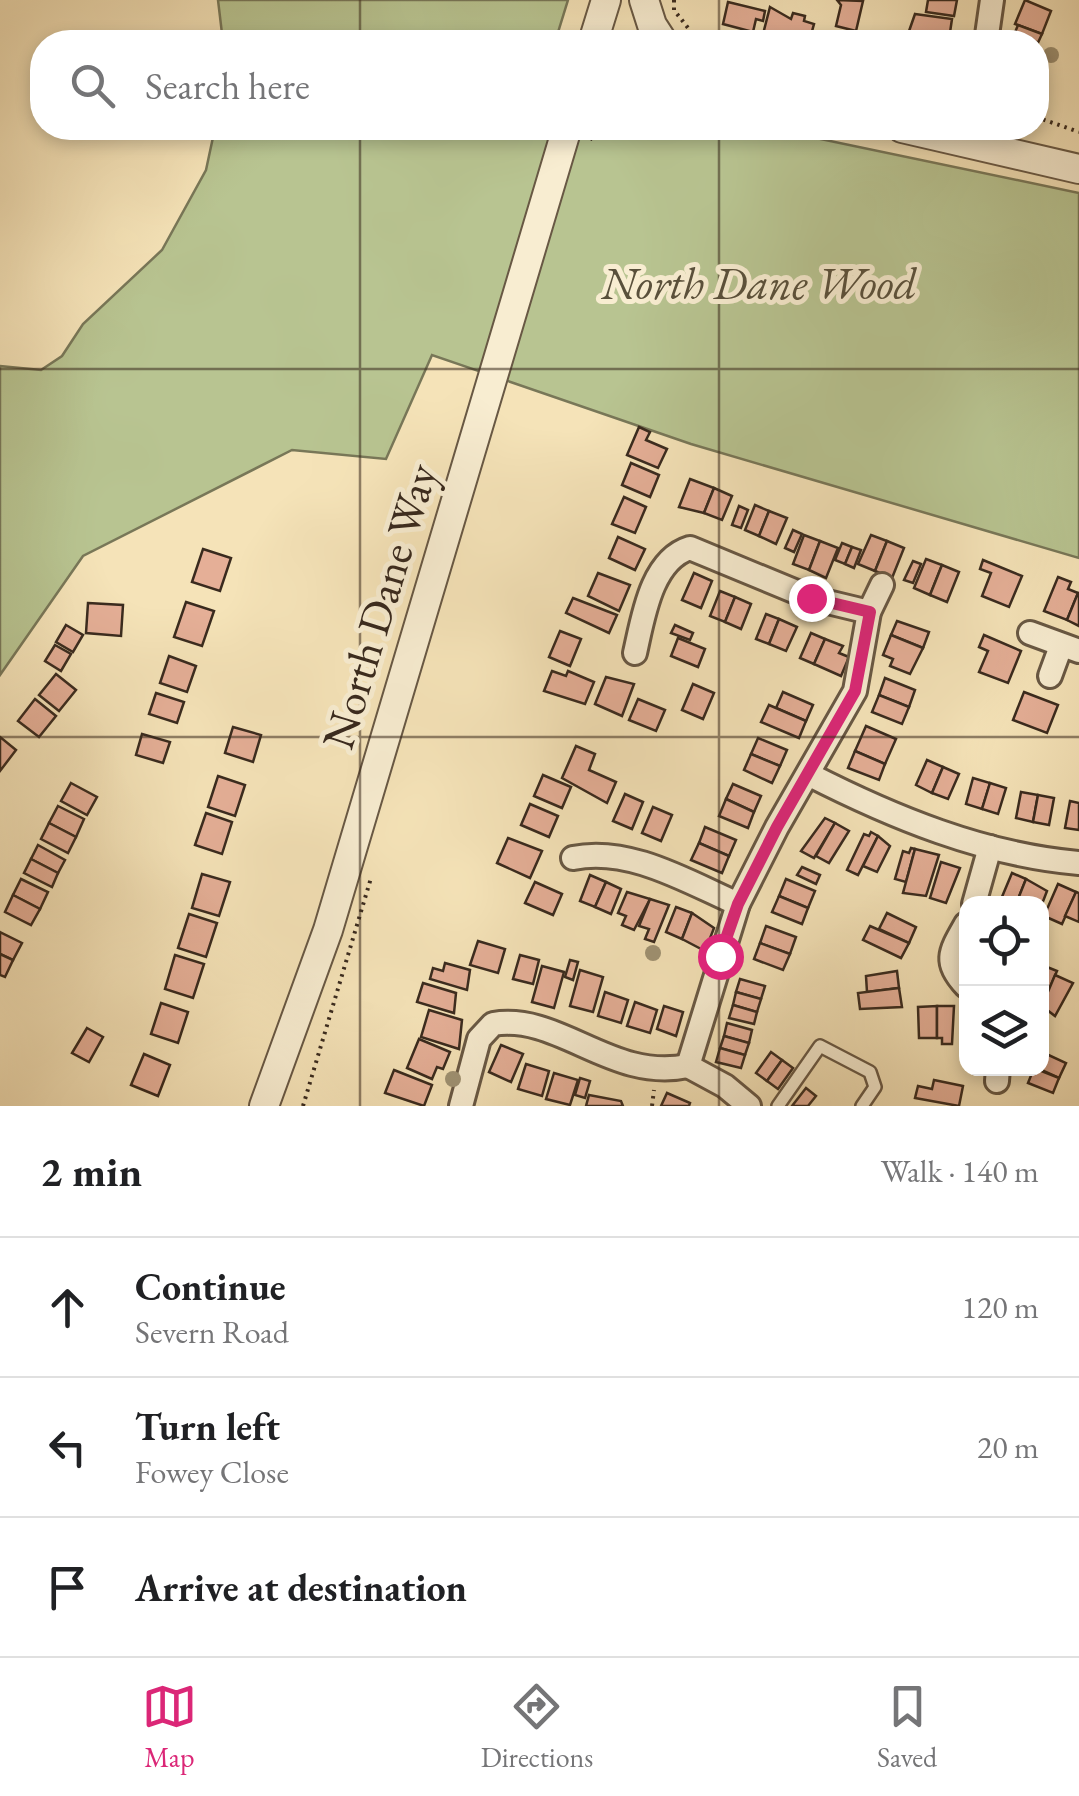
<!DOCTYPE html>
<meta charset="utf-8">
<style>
:root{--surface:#fff;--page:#f2f2f2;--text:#202124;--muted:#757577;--line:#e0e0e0;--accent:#db2777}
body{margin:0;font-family:"EB Garamond",serif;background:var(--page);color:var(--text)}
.controls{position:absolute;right:30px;bottom:30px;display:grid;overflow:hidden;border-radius:20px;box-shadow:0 5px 15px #0003}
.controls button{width:90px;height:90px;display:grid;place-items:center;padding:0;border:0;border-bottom:2px solid var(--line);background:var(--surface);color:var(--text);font:50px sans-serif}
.stop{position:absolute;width:30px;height:30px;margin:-22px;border:8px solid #db2777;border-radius:50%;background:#fff}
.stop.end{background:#db2777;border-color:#fff;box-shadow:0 2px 10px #0008}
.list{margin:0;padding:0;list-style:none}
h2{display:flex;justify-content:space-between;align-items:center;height:130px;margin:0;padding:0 40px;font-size:42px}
h2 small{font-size:32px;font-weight:400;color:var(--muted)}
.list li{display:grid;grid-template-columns:65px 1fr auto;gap:30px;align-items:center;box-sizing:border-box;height:140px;padding:0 40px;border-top:2px solid var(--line)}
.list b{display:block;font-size:38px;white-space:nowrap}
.list p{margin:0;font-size:32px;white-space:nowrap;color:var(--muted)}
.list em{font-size:32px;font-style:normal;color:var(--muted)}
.icon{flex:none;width:55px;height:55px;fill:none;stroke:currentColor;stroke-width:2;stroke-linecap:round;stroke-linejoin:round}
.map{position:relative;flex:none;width:1079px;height:1106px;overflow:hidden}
.search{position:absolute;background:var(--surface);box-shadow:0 5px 15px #0003;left:30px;right:30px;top:30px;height:110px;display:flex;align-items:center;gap:25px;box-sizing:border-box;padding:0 35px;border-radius:40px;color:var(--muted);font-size:38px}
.sheet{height:550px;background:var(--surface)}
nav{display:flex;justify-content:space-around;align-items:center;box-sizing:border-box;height:140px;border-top:2px solid var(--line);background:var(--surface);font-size:28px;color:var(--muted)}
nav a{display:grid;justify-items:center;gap:5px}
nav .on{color:var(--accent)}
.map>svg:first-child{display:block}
</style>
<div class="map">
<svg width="1079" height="1106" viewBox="0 0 1079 1106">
<rect width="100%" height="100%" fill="#f5e3b8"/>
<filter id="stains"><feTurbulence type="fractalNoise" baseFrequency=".002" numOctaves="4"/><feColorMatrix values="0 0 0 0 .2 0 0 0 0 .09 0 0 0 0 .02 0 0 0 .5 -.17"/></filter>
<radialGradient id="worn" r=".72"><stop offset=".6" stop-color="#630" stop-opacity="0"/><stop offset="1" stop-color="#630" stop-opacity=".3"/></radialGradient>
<g fill="#b8c491" stroke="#787758" stroke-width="2.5">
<polygon points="218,0 568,0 555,42 223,42"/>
<polygon points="215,128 768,128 1079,193 1079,558 691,444 432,355 386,459 292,450 83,556 0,675 0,366 41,370 62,356 83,324 162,250 206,170"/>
</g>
<g fill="#e5af97" stroke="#392a1e" stroke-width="2.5">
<polygon points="837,0 863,1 856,31 836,26 841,5"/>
<polygon points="928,0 957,0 954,16 926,12"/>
<polygon points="1025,0 1051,11 1042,34 1015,24"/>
<polygon points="728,2 765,11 763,21 756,19 753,32 723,24"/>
<polygon points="770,7 791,19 793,13 805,16 804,21 814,24 809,42 762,38"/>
<polygon points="915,14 952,19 949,39 908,34"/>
<polygon points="1018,25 1042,34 1036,47 1036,42 1011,42"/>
<polygon points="639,427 650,432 646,440 667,449 658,468 627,455"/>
<polygon points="631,463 659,475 650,497 622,485"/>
<polygon points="690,479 714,488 704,513 679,507"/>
<polygon points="714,488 732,496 722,520 704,513"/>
<polygon points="624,497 646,507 635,533 612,524"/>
<polygon points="755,505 769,511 759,536 745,530"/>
<polygon points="739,506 748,510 741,528 732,525"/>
<polygon points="769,511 787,518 776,544 759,536"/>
<polygon points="793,530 802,534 794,552 785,548"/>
<polygon points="804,535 820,541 809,570 793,564"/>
<polygon points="871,535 887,541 875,571 858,564"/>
<polygon points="618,537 645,549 635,570 609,558"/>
<polygon points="820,541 838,548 826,578 809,570"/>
<polygon points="887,541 904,548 892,578 875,571"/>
<polygon points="842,543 852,547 845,564 835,560"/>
<polygon points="852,547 861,550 854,568 845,564"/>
<polygon points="203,549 231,558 220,591 192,582"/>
<polygon points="926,559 942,565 930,595 914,588"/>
<polygon points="983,560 1022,576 1009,607 982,596 991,573 980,569"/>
<polygon points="913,561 921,564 913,583 904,580"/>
<polygon points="942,565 959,572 947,602 930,595"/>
<polygon points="598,573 630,585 619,611 588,596"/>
<polygon points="694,573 712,581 701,608 682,600"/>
<polygon points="1058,577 1071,582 1068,589 1078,593 1067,620 1044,611"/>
<polygon points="720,591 735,597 725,622 710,616"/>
<polygon points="1078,593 1079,593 1079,626 1067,620"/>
<polygon points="735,597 751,604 741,629 725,622"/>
<polygon points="573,598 617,615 609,633 566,613"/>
<polygon points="186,602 214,611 202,646 174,637"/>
<polygon points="88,603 123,605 121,636 86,633"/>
<polygon points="766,614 779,619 769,644 756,639"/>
<polygon points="779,619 797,627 786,651 769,644"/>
<polygon points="897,621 929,632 923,648 891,635"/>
<polygon points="66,625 83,635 73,652 56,642"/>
<polygon points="675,625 693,633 690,640 671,633"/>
<polygon points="560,631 581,639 570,666 549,657"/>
<polygon points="811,633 825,639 814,664 800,658"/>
<polygon points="891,635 923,648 910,674 890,666 893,659 883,655"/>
<polygon points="984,635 1021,651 1008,683 979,672 988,651 979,647"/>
<polygon points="678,638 705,649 698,667 671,656"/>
<polygon points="825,639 843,646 839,653 849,657 841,676 814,664"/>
<polygon points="55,645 71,654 61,671 45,661"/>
<polygon points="169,656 196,666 187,692 160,683"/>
<polygon points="552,671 566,676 568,671 594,682 585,704 544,691"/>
<polygon points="56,674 76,690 59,711 39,695"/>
<polygon points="606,677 634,684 622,716 595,704"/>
<polygon points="885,678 915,690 909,707 879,695"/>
<polygon points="693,684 714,693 703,719 682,710"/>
<polygon points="783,692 813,705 806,721 776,708"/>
<polygon points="1024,692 1058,705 1047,733 1013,720"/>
<polygon points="156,693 184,702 177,723 149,714"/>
<polygon points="879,695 909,707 902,724 872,712"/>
<polygon points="35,699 56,716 39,737 18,721"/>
<polygon points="638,699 665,710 656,731 629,720"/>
<polygon points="769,705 806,721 799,738 761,722"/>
<polygon points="866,726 896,739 885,764 855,751"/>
<polygon points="233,727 261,735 253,762 225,753"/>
<polygon points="142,734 170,742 163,763 136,755"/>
<polygon points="0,737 16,750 0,771"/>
<polygon points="758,738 787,750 780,766 751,754"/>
<polygon points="576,746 595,754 589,770 616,782 607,803 562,778"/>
<polygon points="855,751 885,764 879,780 848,768"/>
<polygon points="751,754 780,766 772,783 744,770"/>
<polygon points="927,760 943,767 932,793 916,785"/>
<polygon points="943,767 959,774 948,799 932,793"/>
<polygon points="543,775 571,787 562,808 534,796"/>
<polygon points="218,776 245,785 235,816 208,807"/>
<polygon points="973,778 990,783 982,809 966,804"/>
<polygon points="71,783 97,797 87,815 61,801"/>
<polygon points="990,783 1006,788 998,814 982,809"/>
<polygon points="733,784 761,796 754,812 726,799"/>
<polygon points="1021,792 1038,795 1033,822 1016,818"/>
<polygon points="625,794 643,802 632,829 613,821"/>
<polygon points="1038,795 1054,798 1049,825 1033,822"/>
<polygon points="726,799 754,812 748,828 719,816"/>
<polygon points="1070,801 1079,803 1079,830 1065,828"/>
<polygon points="530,804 558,816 549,837 521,825"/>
<polygon points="58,806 84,819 76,837 49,823"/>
<polygon points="653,807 672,815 661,841 642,833"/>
<polygon points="206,813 232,822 222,854 195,845"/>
<polygon points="825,818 835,823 814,858 801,851"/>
<polygon points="49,823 76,837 68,853 41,839"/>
<polygon points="835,823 849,831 829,863 816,856"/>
<polygon points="705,827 736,840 729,856 699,843"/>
<polygon points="871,832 878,836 858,875 847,870 864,834 869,836"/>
<polygon points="878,836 890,846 877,872 863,866"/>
<polygon points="508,838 542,851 530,878 497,863"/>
<polygon points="699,843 729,856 722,873 691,860"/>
<polygon points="38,845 65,860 58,873 31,859"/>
<polygon points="911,848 915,849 906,882 895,879 903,851 909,853"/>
<polygon points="915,849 939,855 926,896 903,893"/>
<polygon points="31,859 58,873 52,887 24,873"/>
<polygon points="941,862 960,868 946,903 930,898"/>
<polygon points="802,867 820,875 816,884 797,875"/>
<polygon points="1012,873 1026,879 1016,904 999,904"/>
<polygon points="202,874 230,882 219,916 192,908"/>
<polygon points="590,875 606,882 595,907 580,901"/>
<polygon points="21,879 48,892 40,909 13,895"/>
<polygon points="786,879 815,891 808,908 779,896"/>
<polygon points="1026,879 1047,891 1042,904 1016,904"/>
<polygon points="535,882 562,894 553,915 525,903"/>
<polygon points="606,882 621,889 611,914 595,907"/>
<polygon points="1058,884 1076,892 1062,924 1044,916"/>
<polygon points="627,892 650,899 634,930 622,925 626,916 618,913"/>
<polygon points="1076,892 1079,893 1079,922 1065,916"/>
<polygon points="13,895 40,909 31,925 5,912"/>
<polygon points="779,896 808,908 802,924 772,912"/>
<polygon points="650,899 669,905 654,942 645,939 649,929 639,926"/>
<polygon points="676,907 692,913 682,939 666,932"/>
<polygon points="692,913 714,928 705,951 682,939"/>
<polygon points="887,913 916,927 909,943 879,929"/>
<polygon points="189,914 217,923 206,957 178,948"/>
<polygon points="766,926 796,937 790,954 760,943"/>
<polygon points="870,926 909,943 901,958 863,940"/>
<polygon points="0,932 22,943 13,960 0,954"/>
<polygon points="478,941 505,949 498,973 470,965"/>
<polygon points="760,943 790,954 783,970 754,959"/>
<polygon points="0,954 13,960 5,977 0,975"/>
<polygon points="175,955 204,964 193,998 165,989"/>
<polygon points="520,955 539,960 533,984 513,979"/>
<polygon points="570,960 578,962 573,980 565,977"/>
<polygon points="445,963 470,970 467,990 430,979 433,968 443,971"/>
<polygon points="1042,965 1057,971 1042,1006"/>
<polygon points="542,966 564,972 554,1008 532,1002"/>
<polygon points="580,970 603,977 593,1012 570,1006"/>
<polygon points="897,971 899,988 867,992 866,976"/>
<polygon points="1055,975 1073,983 1055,1016 1042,1006"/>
<polygon points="740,979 765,986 761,999 736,992"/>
<polygon points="423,983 456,993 454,1013 417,1002"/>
<polygon points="899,988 902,1007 860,1009 858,993"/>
<polygon points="605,992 628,1000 621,1023 598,1016"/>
<polygon points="736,992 761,999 757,1012 733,1005"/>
<polygon points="635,1002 657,1010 650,1033 627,1026"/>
<polygon points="161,1003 188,1012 178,1043 151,1034"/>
<polygon points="733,1005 757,1012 754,1024 729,1018"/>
<polygon points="664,1006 683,1012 676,1036 657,1029"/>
<polygon points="937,1006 937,1038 919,1038 918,1007"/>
<polygon points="937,1006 954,1006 952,1044 942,1044 942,1038 937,1038"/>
<polygon points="429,1010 462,1020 459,1049 421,1037"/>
<polygon points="727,1023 752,1030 749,1043 724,1036"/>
<polygon points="87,1028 103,1037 89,1062 72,1053"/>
<polygon points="724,1036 749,1043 745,1055 720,1048"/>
<polygon points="419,1039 450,1052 443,1069 437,1067 432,1079 407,1068"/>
<polygon points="501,1045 523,1054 511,1082 489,1072"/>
<polygon points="720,1048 745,1055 741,1068 716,1062"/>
<polygon points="771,1052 782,1060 767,1081 756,1073"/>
<polygon points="1042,1052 1066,1063 1059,1078 1037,1068 1042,1068"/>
<polygon points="144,1054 170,1065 158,1096 131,1085"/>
<polygon points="782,1060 793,1068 778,1089 767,1081"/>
<polygon points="526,1064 549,1071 542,1096 518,1089"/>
<polygon points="1034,1068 1059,1078 1053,1093 1028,1083"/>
<polygon points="394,1070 432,1085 424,1106 385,1093"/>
<polygon points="554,1073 578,1080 570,1105 546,1099"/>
<polygon points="580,1078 590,1081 585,1098 575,1095"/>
<polygon points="934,1080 963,1086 959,1106 915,1098 918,1086 932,1089"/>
<polygon points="806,1088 816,1096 808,1106 792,1106"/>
<polygon points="667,1093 690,1103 689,1106 661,1106"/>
<polygon points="589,1095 621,1101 623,1106 586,1106"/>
</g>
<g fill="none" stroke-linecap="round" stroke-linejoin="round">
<defs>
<polyline id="service" points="778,1106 820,1046 870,1072 875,1087 862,1106"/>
<g id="minor">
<polyline points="986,42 992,0"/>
<polyline points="1030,633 1079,651"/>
<path d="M635,653c8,-35 16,-93 55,-105l121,50 58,14"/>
<polyline points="1050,676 1061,646"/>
<path d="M808,774c84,43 176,81 271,89"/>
<path d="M573,858c56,-12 115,24 165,46"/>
<polyline points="974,904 990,847"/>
<path d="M966,924c-16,28 -23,38 0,62"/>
<polyline points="688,1066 738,904 777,827 855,691 869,612 882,585"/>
<polyline points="688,1066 725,1086 749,1106"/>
<polyline points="997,1081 998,1068"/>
<path d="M461,1106l18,-67 14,-15c67,-11 118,58 195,42"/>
</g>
<g id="tertiary">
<polyline points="644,0 652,25 663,42"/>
<polyline points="593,42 606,0"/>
<polyline points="902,128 1079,169"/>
<polyline points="264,1106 328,930 567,128"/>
</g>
</defs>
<use href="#service" stroke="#685844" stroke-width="16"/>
<use href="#minor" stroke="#685844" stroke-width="28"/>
<use href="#tertiary" stroke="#685844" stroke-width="32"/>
<g stroke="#392a1e" stroke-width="4" stroke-dasharray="2.5 5" stroke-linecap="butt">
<polyline points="674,0 674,10 699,42"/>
<polyline points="1036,117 1079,132"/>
<polyline points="590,140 598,128"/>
<polyline points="303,1106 371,878"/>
<polyline points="652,1106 654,1090"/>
</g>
<use href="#service" stroke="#f8edd1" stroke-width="11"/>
<use href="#minor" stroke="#f8edd1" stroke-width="22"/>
<use href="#tertiary" stroke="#f8edd1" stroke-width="28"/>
</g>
<g fill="#9f9273">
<circle cx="1051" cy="55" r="8"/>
<circle cx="653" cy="953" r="8"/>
<circle cx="453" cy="1079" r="8"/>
</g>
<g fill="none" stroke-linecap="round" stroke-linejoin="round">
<polyline stroke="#db2777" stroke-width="12" points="720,956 738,904 777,827 855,691 870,612 811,598"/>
</g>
<path fill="none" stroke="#392a1e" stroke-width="2.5" stroke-opacity="0.55" d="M360,0v42M719,0v42M360,128v978M719,128v978M0,369h1079M0,737h1079"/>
<g text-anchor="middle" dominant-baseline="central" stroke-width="10" stroke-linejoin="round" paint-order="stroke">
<g font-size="45" font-style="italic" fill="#59503b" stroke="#f8edd1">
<text x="759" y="283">North Dane Wood</text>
</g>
<g font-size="45" fill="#392a1e" stroke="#f8edd1">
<text transform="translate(379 606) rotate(-73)">North Dane Way</text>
</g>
</g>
<rect width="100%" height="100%" filter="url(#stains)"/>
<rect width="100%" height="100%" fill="url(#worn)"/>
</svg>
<div class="controls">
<button><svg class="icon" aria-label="locate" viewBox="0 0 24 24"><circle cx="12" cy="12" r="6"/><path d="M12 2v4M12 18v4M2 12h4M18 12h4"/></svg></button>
<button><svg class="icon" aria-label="layers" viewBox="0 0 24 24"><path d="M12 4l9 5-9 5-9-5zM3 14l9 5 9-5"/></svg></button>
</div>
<div class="stop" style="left:720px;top:956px"></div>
<div class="stop end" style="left:811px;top:598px"></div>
<div class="search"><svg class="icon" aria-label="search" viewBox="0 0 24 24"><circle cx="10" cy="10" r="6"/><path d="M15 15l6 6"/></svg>Search here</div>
</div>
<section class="sheet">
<h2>2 min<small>Walk · 140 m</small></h2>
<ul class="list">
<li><svg class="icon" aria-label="ahead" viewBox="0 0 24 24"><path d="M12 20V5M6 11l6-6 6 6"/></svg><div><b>Continue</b><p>Severn Road</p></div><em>120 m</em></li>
<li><svg class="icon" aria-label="left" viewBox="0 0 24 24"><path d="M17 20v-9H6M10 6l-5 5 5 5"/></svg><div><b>Turn left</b><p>Fowey Close</p></div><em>20 m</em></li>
<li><svg class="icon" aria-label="arrive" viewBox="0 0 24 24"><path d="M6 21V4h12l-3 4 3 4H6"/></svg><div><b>Arrive at destination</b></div></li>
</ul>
</section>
<nav>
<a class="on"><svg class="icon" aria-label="map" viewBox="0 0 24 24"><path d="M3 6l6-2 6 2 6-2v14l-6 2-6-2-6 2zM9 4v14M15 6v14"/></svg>Map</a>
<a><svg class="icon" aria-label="directions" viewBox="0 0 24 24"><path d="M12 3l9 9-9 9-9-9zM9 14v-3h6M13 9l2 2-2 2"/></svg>Directions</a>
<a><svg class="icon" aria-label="saved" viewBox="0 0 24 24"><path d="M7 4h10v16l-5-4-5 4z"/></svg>Saved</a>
</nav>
